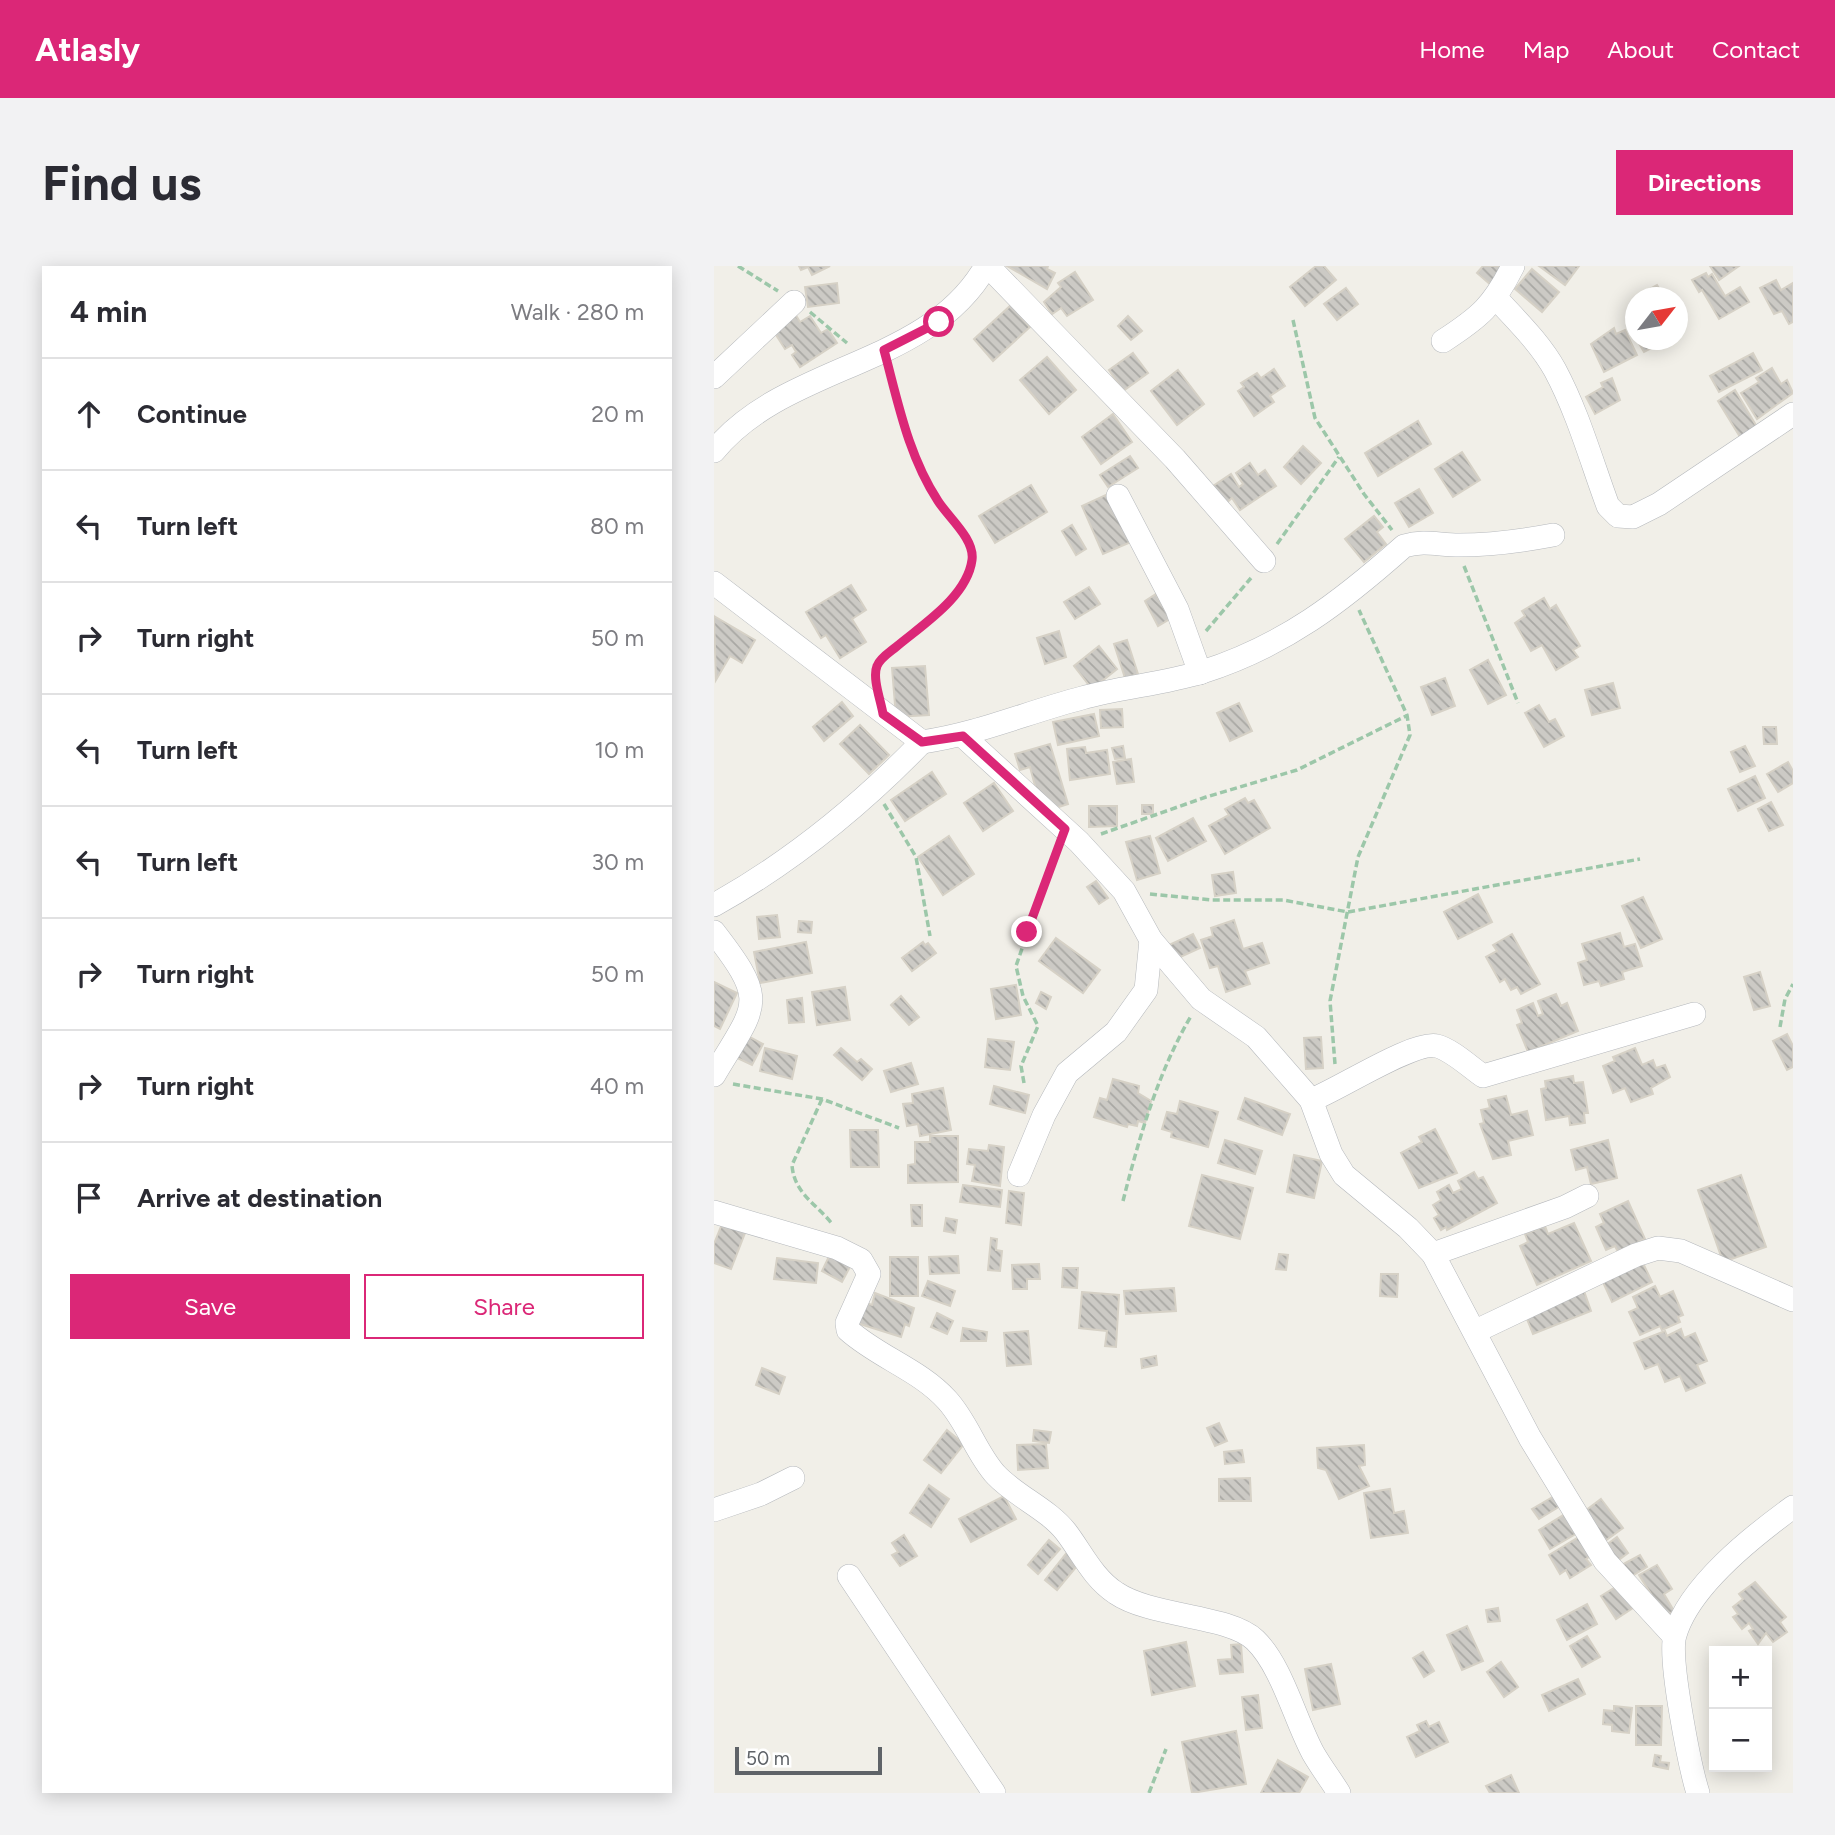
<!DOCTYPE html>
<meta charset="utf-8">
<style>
:root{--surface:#fff;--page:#f2f2f3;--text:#2b2b33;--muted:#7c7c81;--line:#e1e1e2;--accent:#db2777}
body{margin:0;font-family:Figtree,sans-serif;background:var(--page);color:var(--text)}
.controls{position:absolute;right:21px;bottom:21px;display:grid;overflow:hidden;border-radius:0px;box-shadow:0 4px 18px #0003}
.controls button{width:63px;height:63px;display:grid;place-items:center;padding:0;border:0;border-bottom:2px solid var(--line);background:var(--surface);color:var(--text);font:35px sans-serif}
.compass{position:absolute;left:911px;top:21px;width:63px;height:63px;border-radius:50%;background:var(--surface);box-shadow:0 4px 18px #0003;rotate:59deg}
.scale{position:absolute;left:21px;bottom:18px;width:147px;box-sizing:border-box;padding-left:7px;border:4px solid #5f6368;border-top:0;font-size:19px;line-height:24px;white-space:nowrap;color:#5f6368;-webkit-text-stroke:5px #fff;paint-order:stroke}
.stop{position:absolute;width:21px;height:21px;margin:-16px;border:5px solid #db2777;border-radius:50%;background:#fff}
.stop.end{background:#db2777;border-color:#fff;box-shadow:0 2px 7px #0008}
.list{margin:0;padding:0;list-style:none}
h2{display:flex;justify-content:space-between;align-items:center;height:91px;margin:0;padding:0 28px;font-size:30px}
h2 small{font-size:23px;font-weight:400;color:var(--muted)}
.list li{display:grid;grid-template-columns:46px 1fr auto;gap:21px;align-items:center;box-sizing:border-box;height:112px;padding:0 28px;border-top:2px solid var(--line)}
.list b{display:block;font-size:26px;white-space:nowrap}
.list em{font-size:23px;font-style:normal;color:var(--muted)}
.actions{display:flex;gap:14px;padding:21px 28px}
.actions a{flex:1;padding:16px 0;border:2px solid var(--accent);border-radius:0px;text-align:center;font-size:24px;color:var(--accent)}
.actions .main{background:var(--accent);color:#fff}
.icon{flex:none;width:38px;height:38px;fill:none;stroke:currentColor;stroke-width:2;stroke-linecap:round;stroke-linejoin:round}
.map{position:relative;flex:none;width:1079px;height:1527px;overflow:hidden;border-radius:0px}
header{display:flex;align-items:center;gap:42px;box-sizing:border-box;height:98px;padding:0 35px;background:var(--accent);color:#fff}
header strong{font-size:33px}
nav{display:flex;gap:38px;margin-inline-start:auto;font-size:24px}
.intro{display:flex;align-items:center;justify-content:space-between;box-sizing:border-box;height:168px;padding:0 42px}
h1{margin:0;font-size:49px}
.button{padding:18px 32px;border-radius:0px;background:var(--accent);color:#fff;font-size:24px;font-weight:700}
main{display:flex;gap:42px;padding:0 42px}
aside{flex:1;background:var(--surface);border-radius:0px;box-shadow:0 4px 18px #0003}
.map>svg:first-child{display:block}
</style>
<header>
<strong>Atlasly</strong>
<nav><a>Home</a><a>Map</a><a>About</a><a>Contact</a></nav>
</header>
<div class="intro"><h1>Find us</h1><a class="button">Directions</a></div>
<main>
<aside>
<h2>4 min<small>Walk · 280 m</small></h2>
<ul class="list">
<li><svg class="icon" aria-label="ahead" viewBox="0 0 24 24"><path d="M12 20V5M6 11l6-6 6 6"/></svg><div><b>Continue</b></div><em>20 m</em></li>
<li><svg class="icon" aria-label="left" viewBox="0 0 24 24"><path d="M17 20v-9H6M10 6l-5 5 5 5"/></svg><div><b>Turn left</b></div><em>80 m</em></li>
<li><svg class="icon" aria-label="right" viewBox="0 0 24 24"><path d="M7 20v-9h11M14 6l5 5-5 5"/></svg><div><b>Turn right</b></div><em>50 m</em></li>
<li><svg class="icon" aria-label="left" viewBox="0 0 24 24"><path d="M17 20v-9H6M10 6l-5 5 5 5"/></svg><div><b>Turn left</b></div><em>10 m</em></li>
<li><svg class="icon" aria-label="left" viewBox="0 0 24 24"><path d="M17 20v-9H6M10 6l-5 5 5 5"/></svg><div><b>Turn left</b></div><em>30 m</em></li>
<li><svg class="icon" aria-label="right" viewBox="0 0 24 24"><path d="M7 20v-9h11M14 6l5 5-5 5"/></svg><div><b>Turn right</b></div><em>50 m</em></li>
<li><svg class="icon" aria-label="right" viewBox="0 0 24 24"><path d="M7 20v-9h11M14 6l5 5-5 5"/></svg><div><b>Turn right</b></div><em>40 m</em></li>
<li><svg class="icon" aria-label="arrive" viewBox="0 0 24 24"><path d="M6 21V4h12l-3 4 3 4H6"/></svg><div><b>Arrive at destination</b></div></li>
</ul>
<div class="actions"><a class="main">Save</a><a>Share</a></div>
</aside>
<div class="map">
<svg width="1079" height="1527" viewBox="0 0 1079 1527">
<defs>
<pattern id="building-back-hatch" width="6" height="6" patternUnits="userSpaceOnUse" patternTransform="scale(1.75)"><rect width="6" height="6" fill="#cccac5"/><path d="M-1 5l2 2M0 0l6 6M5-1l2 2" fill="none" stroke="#a9a8a4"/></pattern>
</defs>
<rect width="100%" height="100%" fill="#f1efe8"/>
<g fill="url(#building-back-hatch)" stroke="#d6d1c6" stroke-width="2">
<polygon points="85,0 116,0 98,9 94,1 87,4"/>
<polygon points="293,0 334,0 333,3 341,7 333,23"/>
<polygon points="602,0 610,0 622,14 591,40 576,21"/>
<polygon points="769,0 793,0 777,19 763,7"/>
<polygon points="825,0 865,0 851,19"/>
<polygon points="996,0 1025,0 1005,14"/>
<polygon points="818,3 845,26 828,46 801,23"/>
<polygon points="361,6 379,34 353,50 347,42 338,48 330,36 347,21 344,17"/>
<polygon points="992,7 994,11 998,8 1011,30 1026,21 1035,36 1005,53 988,24 985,26 978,14"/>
<polygon points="1062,14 1067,24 1079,17 1079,56 1075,58 1068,45 1060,48 1046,22"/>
<polygon points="123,17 125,37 94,41 91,21"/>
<polygon points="943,19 951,32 927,32 926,28"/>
<polygon points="632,22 644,38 623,54 610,38"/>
<polygon points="297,39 316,61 279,95 260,73"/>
<polygon points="80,46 86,56 96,50 107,67 114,63 123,77 86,101 78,89 82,86 78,79 71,83 57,61"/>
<polygon points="414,50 428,65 417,74 404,60"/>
<polygon points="900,62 902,68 911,64 923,89 890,106 877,78"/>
<polygon points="923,74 953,74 930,86"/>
<polygon points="419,87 434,107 409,125 395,104"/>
<polygon points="1039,87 1048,104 1005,126 996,110"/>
<polygon points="333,91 362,124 335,148 306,114"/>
<polygon points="1058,102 1067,118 1073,114 1079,127 1043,153 1027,127 1045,116 1042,112"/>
<polygon points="560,103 571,120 556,130 560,136 540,150 524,125 530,121 527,117 543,107 547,112"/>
<polygon points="464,104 490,138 463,159 437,125"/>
<polygon points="898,112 906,134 881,148 872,131 889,121 887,117"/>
<polygon points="1021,124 1043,161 1026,171 1004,135"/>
<polygon points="399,148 418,176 387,198 368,171"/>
<polygon points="704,155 717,178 664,210 651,187"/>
<polygon points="589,180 607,197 587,218 570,201"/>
<polygon points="748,186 766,214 739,231 721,203"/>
<polygon points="416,190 424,202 394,221 386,209"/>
<polygon points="536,197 544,209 551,204 562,220 526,244 518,232 511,238 499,220 517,208 525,221 529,218 522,207"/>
<polygon points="317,219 333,246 281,277 265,250"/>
<polygon points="705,223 719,247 695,261 681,237"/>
<polygon points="396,227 417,276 389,288 368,240"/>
<polygon points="660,250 669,261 663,266 672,278 650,296 631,273"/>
<polygon points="358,259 372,283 362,289 348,265"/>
<polygon points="137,319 152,344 138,353 152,376 126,392 112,369 107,372 92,346"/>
<polygon points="375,321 386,338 361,353 350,336"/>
<polygon points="442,328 456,353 444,360 431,335"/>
<polygon points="830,332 836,343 842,339 866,380 859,384 864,391 842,404 828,379 817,385 801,357 811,350 808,345"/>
<polygon points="0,350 41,374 28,397 16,390 2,414"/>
<polygon points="345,365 352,391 331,398 323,372"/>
<polygon points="413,374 424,408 411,412 400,378"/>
<polygon points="385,380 403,403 378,423 360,400"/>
<polygon points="774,394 792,429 774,438 756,404"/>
<polygon points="211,400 215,449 182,451 178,402"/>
<polygon points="731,412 741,440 718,449 707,421"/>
<polygon points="899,417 906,442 878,449 871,424"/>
<polygon points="128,436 139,450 110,475 99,461"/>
<polygon points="525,437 538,465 516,475 503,447"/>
<polygon points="825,439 835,456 841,453 850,470 830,481 811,447"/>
<polygon points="408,443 409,461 387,462 386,444"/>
<polygon points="380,448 385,470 344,479 339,456"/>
<polygon points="146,459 175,489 155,508 126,478"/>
<polygon points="1049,461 1062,461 1063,478 1050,478"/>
<polygon points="336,478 354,538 335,544 324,531 316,501 306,504 301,488"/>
<polygon points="409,480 411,492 401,493 398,482"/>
<polygon points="1031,480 1041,500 1026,506 1017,486"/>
<polygon points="371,481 372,487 393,484 396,508 356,514 353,483"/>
<polygon points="417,493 420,516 403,518 399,496"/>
<polygon points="1074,496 1079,505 1079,517 1064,526 1053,508"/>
<polygon points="218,506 232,528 191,555 177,534"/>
<polygon points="1041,510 1051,532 1024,545 1014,523"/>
<polygon points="280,517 299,545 269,565 250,537"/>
<polygon points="531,532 534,537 540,534 556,562 511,588 495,560 515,549 511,543"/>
<polygon points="1057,536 1069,559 1055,565 1044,543"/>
<rect x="428" y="539" width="11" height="9"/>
<polygon points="375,540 403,540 403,560 375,561"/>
<polygon points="479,552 492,575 454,595 442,572"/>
<polygon points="235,570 260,608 229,629 204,591"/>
<polygon points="436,570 446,607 423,614 412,576"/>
<polygon points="519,606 522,627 501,630 498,609"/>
<polygon points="382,615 394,632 385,638 373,621"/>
<polygon points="764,628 778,656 744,673 730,646"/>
<polygon points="929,631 948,673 927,682 908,640"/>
<polygon points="63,649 66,671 45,673 43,651"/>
<polygon points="520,654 529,683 548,677 555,697 531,705 536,718 512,726 504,700 496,702 487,674 499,670 497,662"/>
<polygon points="85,655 98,656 97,667 84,666"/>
<polygon points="906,667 910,681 921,678 928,700 908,706 910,713 887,720 885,715 870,719 864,697 873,694 868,678"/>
<polygon points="479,668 486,682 462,693 455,679"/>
<polygon points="798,668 826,718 807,728 803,721 797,724 791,713 786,716 772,691 783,685 779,679"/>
<polygon points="342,672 386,704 369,727 325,695"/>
<polygon points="92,676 98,707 46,717 40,686"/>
<polygon points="209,676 211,679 214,677 222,687 198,705 188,692"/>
<polygon points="1046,706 1056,740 1040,744 1030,711"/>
<polygon points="0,716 23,727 6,763 0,760"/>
<polygon points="302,719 307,749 282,753 277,723"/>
<polygon points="131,721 136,754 103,759 98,726"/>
<polygon points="327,726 337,731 332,743 322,737"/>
<polygon points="842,728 847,740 853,737 864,765 814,786 803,759 808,757 803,744 819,737 824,750 829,748 824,735"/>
<polygon points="187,730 205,751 195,759 177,739"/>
<polygon points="88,732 90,756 75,757 73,734"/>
<polygon points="30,768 49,778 38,799 19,790"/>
<polygon points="1073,768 1079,780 1079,801 1073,804 1059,775"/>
<polygon points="607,771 609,802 592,803 590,772"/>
<polygon points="274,773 300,776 296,804 271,801"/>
<polygon points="51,782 83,790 78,813 46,805"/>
<polygon points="127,782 143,796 147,793 158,803 148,814 120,789"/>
<polygon points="921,782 928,799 939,794 942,802 951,799 956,811 937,822 939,828 917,836 911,822 899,827 889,800 901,795 899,791"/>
<polygon points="197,797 204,818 177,826 170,805"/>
<polygon points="859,810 860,817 869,816 874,847 870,847 871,857 856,859 855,850 832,854 827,823 832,822 831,815"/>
<polygon points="399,813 425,820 424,827 437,835 431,857 424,855 423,860 414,858 413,861 380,851 386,832 393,834"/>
<polygon points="280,820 315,829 311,847 276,838"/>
<polygon points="229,822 237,864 206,870 204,858 193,860 189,838 199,837 198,828"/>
<polygon points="792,830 797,849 813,845 819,869 794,875 797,889 779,893 766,858 770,857 767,844 776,842 774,834"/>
<polygon points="531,832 576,848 568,869 524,853"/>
<polygon points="466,835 504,846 494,881 457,871 458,866 448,863 453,846 463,848"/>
<polygon points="721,863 743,907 705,922 687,887 708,876 705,871"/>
<polygon points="136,864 164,864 165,901 137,901"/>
<polygon points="216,870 244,870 244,916 194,917 194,899 201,898 201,876 216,876"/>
<polygon points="511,874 548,885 541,908 504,897"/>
<polygon points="894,874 903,912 877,918 873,901 862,904 857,884"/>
<polygon points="275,879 290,881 286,920 258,915 261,899 253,898 255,883 274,885"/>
<polygon points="580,889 608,895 600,932 573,926"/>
<polygon points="760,906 764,913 769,911 783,937 733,964 732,961 727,964 720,952 725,949 719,939 727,934 723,926 735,919 739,927 748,923 744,915"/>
<polygon points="488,909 539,922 526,973 475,960"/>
<polygon points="1027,909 1052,981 1009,996 984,924"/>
<polygon points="249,919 288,924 286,941 246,936"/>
<polygon points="295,925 310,927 307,959 292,957"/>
<polygon points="914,935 931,973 904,986 901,980 892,984 882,961 890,957 886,948"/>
<polygon points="197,939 208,939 208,960 198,960"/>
<polygon points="232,952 243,954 241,967 230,965"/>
<polygon points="860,957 877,995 823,1019 806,980 814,976 811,968 831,960 834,968"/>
<polygon points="8,958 31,967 17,1003 0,997 0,978"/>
<polygon points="277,972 283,973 282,984 288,985 286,1005 274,1004"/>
<polygon points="118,984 139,995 128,1016 108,1005"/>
<polygon points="565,988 574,989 572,1004 562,1003"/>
<polygon points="244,990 245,1007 216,1008 215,991"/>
<rect x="176" y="991" width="28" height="39"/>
<polygon points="63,992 104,997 102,1017 60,1013"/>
<polygon points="928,995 938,1016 898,1036 888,1014"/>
<polygon points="325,998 326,1013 313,1013 313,1023 299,1023 298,999"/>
<polygon points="349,1002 364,1002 363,1022 348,1021"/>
<polygon points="667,1008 684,1008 683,1031 666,1030"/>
<polygon points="214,1015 241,1025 236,1040 208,1030"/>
<polygon points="941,1020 946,1031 959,1025 969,1049 964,1051 966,1056 948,1064 946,1060 926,1069 915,1046 924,1042 919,1031"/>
<polygon points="460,1022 462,1045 412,1048 410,1025"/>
<polygon points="870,1025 877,1045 819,1068 811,1048"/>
<polygon points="368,1026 405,1029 402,1081 391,1080 393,1065 365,1062"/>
<polygon points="161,1027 200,1042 195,1060 191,1058 187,1071 143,1057 150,1036 158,1039"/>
<polygon points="223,1047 239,1055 233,1068 217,1061"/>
<polygon points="249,1062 273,1066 272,1075 247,1075"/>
<polygon points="967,1063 970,1072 981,1067 993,1095 983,1099 991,1117 972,1125 966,1110 951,1116 944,1098 931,1103 920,1077 951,1065 953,1070"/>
<polygon points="314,1065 317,1098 293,1100 290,1067"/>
<polygon points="442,1090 443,1099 428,1102 427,1093"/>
<polygon points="48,1102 71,1111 65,1128 42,1119"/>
<polygon points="505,1157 513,1175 501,1180 493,1162"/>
<polygon points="233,1164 250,1178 227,1207 210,1194"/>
<polygon points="320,1164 337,1166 335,1177 319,1175"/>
<polygon points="332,1178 334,1202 304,1204 303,1179"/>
<polygon points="650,1179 651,1199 645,1200 655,1220 625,1233 612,1204 604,1202 603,1182"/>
<polygon points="528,1184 530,1196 511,1198 510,1186"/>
<polygon points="536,1212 537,1235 505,1235 505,1213"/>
<polygon points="215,1219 235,1233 217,1261 196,1247"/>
<polygon points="676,1223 680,1247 690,1245 694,1267 657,1272 650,1227"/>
<polygon points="842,1229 848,1239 825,1253 818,1243"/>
<polygon points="290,1230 302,1253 257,1276 245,1253"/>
<polygon points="887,1233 909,1262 888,1277 867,1248"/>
<polygon points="856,1245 867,1265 836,1283 825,1264"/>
<polygon points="870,1268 881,1287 872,1293 877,1299 856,1312 852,1304 846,1308 835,1289"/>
<polygon points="190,1269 203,1290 186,1300 178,1289 184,1286 178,1277"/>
<polygon points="903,1271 914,1287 898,1299 887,1283"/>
<polygon points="335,1274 346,1283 324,1308 314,1299"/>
<polygon points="355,1284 368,1294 343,1324 331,1314"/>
<polygon points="926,1289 933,1301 911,1314 904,1301"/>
<polygon points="943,1299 958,1323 950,1328 960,1345 945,1354 937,1328 925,1309"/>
<polygon points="1041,1316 1072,1351 1066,1356 1073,1366 1059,1376 1052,1367 1044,1378 1035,1365 1039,1363 1035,1357 1028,1363 1019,1351 1024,1348 1019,1341 1029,1333 1025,1328"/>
<polygon points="905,1319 919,1342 902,1353 887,1330"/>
<polygon points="873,1338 883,1358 853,1374 843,1354"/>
<polygon points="784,1342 786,1355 774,1356 772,1344"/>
<polygon points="753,1360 769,1395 748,1404 733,1369"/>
<polygon points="873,1370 886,1391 868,1401 856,1380"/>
<polygon points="472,1376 481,1420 438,1429 430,1385"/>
<polygon points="527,1378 529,1406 506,1408 504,1394 518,1393 517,1379"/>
<polygon points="709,1386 720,1405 710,1411 699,1392"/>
<polygon points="787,1396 804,1421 790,1431 773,1406"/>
<polygon points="617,1398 626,1438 599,1444 591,1403"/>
<polygon points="864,1413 871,1428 835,1445 828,1429"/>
<polygon points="544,1429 548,1462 532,1464 528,1431"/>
<polygon points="900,1440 918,1442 915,1467 898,1465 898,1459 889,1458 890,1444 900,1445"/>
<polygon points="922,1440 948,1440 947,1479 922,1479"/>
<polygon points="712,1455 715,1461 725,1456 734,1476 702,1491 693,1471 706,1465 703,1459"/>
<polygon points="522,1465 532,1518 478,1527 468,1476"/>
<polygon points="941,1489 947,1490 946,1496 955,1497 954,1503 939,1500"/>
<polygon points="564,1494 594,1511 585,1527 547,1527"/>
<polygon points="797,1509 805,1527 776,1527 772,1520"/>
</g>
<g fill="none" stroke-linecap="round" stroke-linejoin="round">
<defs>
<g id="minor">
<polyline points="274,0 461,193 550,295"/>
<path d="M783,33c20,22 43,44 58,71 23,43 36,90 53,136l10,10 15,1 26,-13 134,-90"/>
<path d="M729,75c37,-24 50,-35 70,-75"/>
<polyline points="0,111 80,36"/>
<path d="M0,185c72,-88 214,-83 272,-185"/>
<polyline points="404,230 463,343 486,407"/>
<path d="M0,317l208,159c56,-8 106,-30 160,-44 39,-11 81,-14 120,-26 82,-26 139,-70 202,-126 21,-6 34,-1 55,-1 32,0 62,-4 94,-10"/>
<polyline points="249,470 365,576 410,625 437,674 487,733 542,771 597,834 617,888 630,909 694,962 719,988 816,1172 891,1295 960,1370"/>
<path d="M0,639c79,-44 145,-98 208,-163"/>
<path d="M0,666c55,71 43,71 0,143"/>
<path d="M597,834c27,-10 103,-60 126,-54 15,4 33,21 46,30l211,-62"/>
<polyline points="305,909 330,849 353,807 402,766 432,724 437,674"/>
<path d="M0,946l123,36 24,12 8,14 -22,49 1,7c30,27 72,40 99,70 21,23 29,53 49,75 21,22 52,34 70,57 16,21 27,46 50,61 35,24 113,22 139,47 27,26 40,80 58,113 8,14 18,27 26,40"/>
<polyline points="719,988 851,941 873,930"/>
<polyline points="762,1065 922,989 944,982 967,985 1079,1034"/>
<polyline points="0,1244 47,1228 79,1212"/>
<polyline points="135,1310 280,1527"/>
<path d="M984,1527c-8,-26 -30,-135 -23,-158 14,-49 78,-99 118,-128"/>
</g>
</defs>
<use href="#minor" stroke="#b5b8bc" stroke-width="24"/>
<g stroke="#9cc7a9" stroke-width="3.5" stroke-dasharray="7 3.5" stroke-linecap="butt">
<polyline points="24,0 64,25"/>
<polyline points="96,46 133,77"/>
<polyline points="579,54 601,152 650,228 678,264"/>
<polyline points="563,278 625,191"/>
<polyline points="750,300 804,437"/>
<polyline points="492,365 537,312"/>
<path d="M164,417l-1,-17 6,-8c28,-23 81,-59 89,-96 4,-21 -22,-43 -33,-59 -27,-40 -38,-88 -50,-134"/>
<polyline points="170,538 202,591 216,670"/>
<polyline points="387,568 492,531 583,504 692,450"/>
<polyline points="436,628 498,634 569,634 634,646 926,593"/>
<polyline points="1066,761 1071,733 1079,718"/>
<polyline points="621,798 616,735 644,591 696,469 693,449 645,344"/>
<polyline points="310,817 307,800 324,760 309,730 302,700 342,584"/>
<polyline points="19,818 108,833 185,862"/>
<path d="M108,833l-30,66c2,29 25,39 41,60"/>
<path d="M409,935c16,-63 35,-129 68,-185"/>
<polyline points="435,1527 452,1483"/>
</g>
<use href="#minor" stroke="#fff" stroke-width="23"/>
</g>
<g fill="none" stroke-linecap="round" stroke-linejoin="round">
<path stroke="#db2777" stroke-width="9" d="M225,56l-55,28c14,52 24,105 54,151 10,16 37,38 34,59 -5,37 -50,65 -76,87 -6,5 -16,11 -19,19 -5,12 4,35 6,48l39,28 41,-6 102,93 -38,103"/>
</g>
</svg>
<div class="controls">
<button>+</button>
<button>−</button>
</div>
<svg class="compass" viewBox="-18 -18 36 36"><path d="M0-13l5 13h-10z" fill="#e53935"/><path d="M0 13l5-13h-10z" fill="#7c7c81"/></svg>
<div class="scale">50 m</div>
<div class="stop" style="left:225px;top:56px"></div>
<div class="stop end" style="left:313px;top:666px"></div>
</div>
</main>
